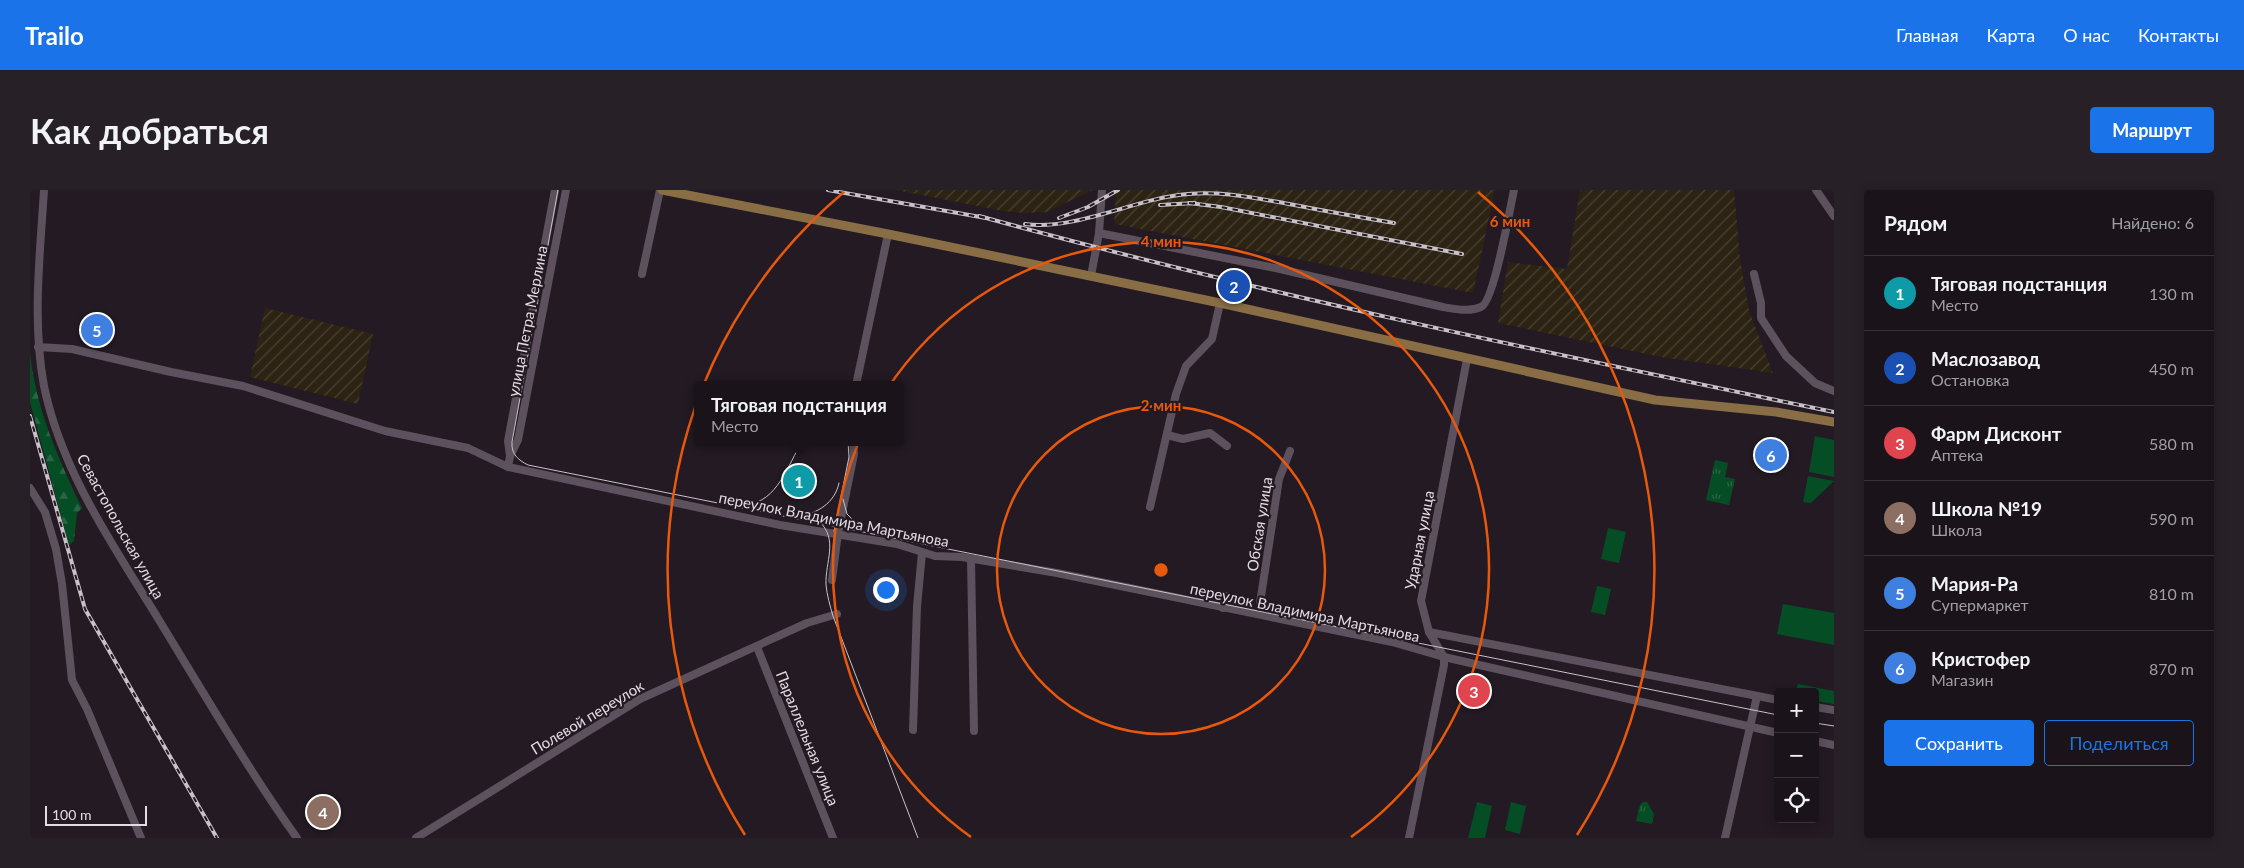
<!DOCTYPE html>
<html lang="ru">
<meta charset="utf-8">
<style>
:root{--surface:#1a141a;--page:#272127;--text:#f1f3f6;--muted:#9f9ea2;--line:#383339;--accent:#1a73e8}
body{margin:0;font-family:Lato,sans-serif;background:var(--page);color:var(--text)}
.controls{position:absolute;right:15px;bottom:15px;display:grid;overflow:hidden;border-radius:5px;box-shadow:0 2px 12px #0003}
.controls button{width:45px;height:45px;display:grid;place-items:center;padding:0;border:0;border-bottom:1px solid var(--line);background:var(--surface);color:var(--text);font:25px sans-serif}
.scale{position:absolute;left:15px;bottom:12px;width:102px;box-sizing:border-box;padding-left:5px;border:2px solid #e2dce2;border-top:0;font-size:14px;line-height:18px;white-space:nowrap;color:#e2dce2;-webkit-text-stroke:4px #231a23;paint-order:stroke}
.you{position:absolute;left:855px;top:399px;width:18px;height:18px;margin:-12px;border:4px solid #fff;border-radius:50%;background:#1a73e8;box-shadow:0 0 0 8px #1a73e833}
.badge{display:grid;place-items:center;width:32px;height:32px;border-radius:50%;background:var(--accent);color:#fff;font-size:16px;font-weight:700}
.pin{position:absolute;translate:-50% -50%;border:2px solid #fff;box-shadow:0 1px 5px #0006}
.popup{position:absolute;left:664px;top:191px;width:210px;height:65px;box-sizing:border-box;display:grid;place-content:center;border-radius:5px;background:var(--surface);filter:drop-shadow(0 1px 4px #0005);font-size:16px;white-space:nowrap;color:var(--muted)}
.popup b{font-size:19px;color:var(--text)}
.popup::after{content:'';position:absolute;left:50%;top:100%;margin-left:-10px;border:10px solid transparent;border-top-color:var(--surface)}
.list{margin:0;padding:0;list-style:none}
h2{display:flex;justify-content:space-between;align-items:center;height:65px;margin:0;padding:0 20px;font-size:21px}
h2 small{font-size:16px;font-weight:400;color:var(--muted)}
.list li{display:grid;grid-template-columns:32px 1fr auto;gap:15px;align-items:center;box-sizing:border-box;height:75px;padding:0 20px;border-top:1px solid var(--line)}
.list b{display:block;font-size:19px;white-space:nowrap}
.list p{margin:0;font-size:16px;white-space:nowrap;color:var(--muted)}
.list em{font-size:16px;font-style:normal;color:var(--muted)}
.actions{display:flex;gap:10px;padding:15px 20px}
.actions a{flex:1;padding:11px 0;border:1px solid var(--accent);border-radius:5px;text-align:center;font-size:18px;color:var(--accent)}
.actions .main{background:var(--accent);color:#fff}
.icon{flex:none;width:28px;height:28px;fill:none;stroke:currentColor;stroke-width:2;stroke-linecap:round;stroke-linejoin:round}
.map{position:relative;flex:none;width:1804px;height:648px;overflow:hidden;border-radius:5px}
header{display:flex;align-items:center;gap:30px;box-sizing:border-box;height:70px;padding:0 25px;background:var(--accent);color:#fff}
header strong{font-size:24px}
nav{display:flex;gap:28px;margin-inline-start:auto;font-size:18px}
.intro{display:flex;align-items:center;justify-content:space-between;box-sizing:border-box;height:120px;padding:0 30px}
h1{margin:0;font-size:35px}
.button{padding:12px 22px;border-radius:5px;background:var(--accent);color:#fff;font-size:18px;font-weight:700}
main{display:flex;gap:30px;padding:0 30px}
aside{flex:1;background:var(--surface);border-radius:5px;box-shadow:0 2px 12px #0003}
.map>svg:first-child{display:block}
</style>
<header>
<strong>Trailo</strong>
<nav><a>Главная</a><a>Карта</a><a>О нас</a><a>Контакты</a></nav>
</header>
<div class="intro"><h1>Как добраться</h1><a class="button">Маршрут</a></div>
<main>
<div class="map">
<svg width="1804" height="648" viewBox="0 0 1804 648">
<defs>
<pattern id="industrial-furrows" width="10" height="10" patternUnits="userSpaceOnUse" patternTransform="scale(1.25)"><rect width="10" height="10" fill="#2c2313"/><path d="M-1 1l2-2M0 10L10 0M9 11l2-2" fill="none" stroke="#4a4235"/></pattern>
<pattern id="forest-firs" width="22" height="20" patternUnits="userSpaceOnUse" patternTransform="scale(1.25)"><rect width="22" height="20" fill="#054e25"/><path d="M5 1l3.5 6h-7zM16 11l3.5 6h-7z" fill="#296744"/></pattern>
<pattern id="park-tufts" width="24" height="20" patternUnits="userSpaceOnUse" patternTransform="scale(1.25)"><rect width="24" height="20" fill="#054e25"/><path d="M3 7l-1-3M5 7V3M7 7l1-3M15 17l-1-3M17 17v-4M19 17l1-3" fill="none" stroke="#296744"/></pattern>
</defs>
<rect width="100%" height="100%" fill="#231a23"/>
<g fill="url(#industrial-furrows)">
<polygon points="866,0 1063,0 1017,22 995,23 973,21"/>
<polygon points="1086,0 1465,0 1443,103 1084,34"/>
<polygon points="1550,0 1704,0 1710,68 1719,121 1743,183 1631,167 1468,133 1478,72 1537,79"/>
<polygon points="235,118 343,144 328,214 220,187"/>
</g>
<g fill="#054e25">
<polygon points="1785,246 1804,250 1804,287 1779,282"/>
<polygon points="1778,286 1804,291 1781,313 1773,312"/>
<polygon points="1578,338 1596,342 1589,373 1571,369"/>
<polygon points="1567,396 1581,399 1575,425 1561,422"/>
<polygon points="1753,414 1804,423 1804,455 1747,444"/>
<polygon points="1768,494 1804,501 1804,514 1785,511 1785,502 1765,502"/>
<polygon points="1447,612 1462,616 1455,648 1438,648"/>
<polygon points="1481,612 1496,616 1490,644 1475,640"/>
</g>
<path fill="url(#forest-firs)" d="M0,163c6,56 28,105 52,155l-5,5 -3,28 -5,4 -39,-143z"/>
<g fill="url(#park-tufts)">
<polygon points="1685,270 1698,273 1695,287 1705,289 1699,315 1676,310"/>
<polygon points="1613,612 1617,612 1624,624 1622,634 1606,631 1610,615"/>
</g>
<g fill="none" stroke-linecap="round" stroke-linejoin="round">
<g stroke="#5c515c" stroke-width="8">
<path d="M14,0c-4,64 -12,132 0,196 18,88 72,163 118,239 44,72 86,144 135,213"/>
<polyline points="1786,0 1804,26"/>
<path d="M1069,43l181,36 163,38c11,2 27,5 38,0 13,-5 29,-99 33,-117"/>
<polyline points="612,84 630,0"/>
<polyline points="1724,84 1731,113 1731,128 1756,166 1785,193 1804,201"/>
<polyline points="1061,86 1069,43 1072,0"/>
<polyline points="8,157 42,159 141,182 213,196 355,241 438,258 478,277 750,335 867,354 905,366 932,367 1027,383 1362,452 1414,467 1748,543"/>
<polyline points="826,195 858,44"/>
<polyline points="1137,245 1153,249 1180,243 1197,256"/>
<polyline points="480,266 478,251 525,0"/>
<polyline points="478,277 480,266 488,250 536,0"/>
<polyline points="0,298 15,322 26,359 32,394 42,490 57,519 111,648"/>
<polyline points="1120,317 1146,204 1156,176 1182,149 1190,113"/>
<polyline points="941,369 944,541"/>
<polyline points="802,390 808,343 824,264 823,252"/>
<polyline points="1230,413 1249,289 1260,261"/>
<polyline points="1193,418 1196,406"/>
<polyline points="1399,442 1748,510"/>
<polyline points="727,457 803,648"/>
<polyline points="1785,517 1804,520"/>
<polyline points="883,540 887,416 892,363"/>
<polyline points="1785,551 1804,555"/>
<polyline points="386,648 610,509 777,433 807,424"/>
<polyline points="1379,648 1414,475 1414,467 1399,442 1391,411 1437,169"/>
<polyline points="1695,648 1727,506"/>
</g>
<polyline stroke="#886d45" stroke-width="9" points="632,0 858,44 1190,113 1625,210 1746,222 1804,232"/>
<g stroke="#c8c2c8" stroke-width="1">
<path d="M528,0l-46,252c-1,12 6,18 16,23l1250,250"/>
<polyline points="813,309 817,324 830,337"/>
<path d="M717,314c30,-1 41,-40 55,-62"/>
<path d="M768,326c19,-2 37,-13 41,-33"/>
<path d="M789,331c20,19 6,40 7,64 1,10 4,21 7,31l85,222"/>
<polyline points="804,341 819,267 818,252"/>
<polyline points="1785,533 1804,536"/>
</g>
<defs>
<g id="rail">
<polyline points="798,0 956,28"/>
<polyline points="1159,13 1191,17 1432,64"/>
<polyline points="1130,15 1165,13"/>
<path d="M949,26c282,78 569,137 855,196"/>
<polyline points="1029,28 1058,17 1088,0"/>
<path d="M995,34c51,7 111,-26 163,-30 36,-3 66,4 101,10 35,7 70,13 105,19"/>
<polyline points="0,226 55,419 187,648"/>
</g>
</defs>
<use href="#rail" stroke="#c8c2c8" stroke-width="4"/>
<use href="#rail" stroke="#231a23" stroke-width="2" stroke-dasharray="5.5" stroke-linecap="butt"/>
</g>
<g fill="none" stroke="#e8590c" stroke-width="2.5">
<circle cx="1131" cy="380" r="164"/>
<path d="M941 647A328 328 0 1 1 1321 647"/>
<path d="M715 645A493 493 0 0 1 814 2M1448 2A493 493 0 0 1 1547 645"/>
</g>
<g text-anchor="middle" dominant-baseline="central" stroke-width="4.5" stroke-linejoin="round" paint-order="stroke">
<g font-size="15" fill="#e2dce2" stroke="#231a23">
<text transform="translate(497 131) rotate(-79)">улица Петра Мерлина</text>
<text transform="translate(804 329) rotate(11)">переулок Владимира Мартьянова</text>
<text transform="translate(1229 334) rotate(-81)">Обская улица</text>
<text transform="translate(91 336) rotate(61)">Севастопольская улица</text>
<text transform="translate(1389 350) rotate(-79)">Ударная улица</text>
<text transform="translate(1275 422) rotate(12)">переулок Владимира Мартьянова</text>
<text transform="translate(557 527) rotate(-31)">Полевой переулок</text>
<text transform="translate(778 548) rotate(68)">Параллельная улица</text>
</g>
</g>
<circle cx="1131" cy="380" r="8" fill="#e8590c" stroke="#231a23" stroke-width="2.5"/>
<g font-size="15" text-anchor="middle" font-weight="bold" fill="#e8590c" stroke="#231a23" stroke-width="4.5" stroke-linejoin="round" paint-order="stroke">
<text x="1480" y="37">6 мин</text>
<text x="1131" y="57">4 мин</text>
<text x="1131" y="221">2 мин</text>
</g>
</svg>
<div class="controls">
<button>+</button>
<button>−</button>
<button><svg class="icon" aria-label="locate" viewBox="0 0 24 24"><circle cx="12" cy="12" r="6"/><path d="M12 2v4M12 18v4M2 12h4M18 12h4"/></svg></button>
</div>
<div class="scale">100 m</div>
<div class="you"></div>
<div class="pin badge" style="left:769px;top:291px;background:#0f9aa8">1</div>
<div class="popup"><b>Тяговая подстанция</b>Место</div>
<div class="pin badge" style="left:1204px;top:96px;background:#1a4fb4">2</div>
<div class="pin badge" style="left:1444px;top:501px;background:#e0444e">3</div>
<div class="pin badge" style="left:293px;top:622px;background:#8d6e63">4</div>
<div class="pin badge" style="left:67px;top:140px;background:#3f7fe0">5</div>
<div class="pin badge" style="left:1741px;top:265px;background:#3f7fe0">6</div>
</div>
<aside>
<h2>Рядом<small>Найдено: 6</small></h2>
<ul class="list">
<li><span class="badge" style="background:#0f9aa8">1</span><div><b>Тяговая подстанция</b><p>Место</p></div><em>130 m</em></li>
<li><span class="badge" style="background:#1a4fb4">2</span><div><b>Маслозавод</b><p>Остановка</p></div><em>450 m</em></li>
<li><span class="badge" style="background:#e0444e">3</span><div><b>Фарм Дисконт</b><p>Аптека</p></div><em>580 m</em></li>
<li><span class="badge" style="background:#8d6e63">4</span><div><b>Школа №19</b><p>Школа</p></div><em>590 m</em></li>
<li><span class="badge" style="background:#3f7fe0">5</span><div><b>Мария-Ра</b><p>Супермаркет</p></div><em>810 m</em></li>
<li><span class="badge" style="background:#3f7fe0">6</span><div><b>Кристофер</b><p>Магазин</p></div><em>870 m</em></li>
</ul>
<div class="actions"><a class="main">Сохранить</a><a>Поделиться</a></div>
</aside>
</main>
